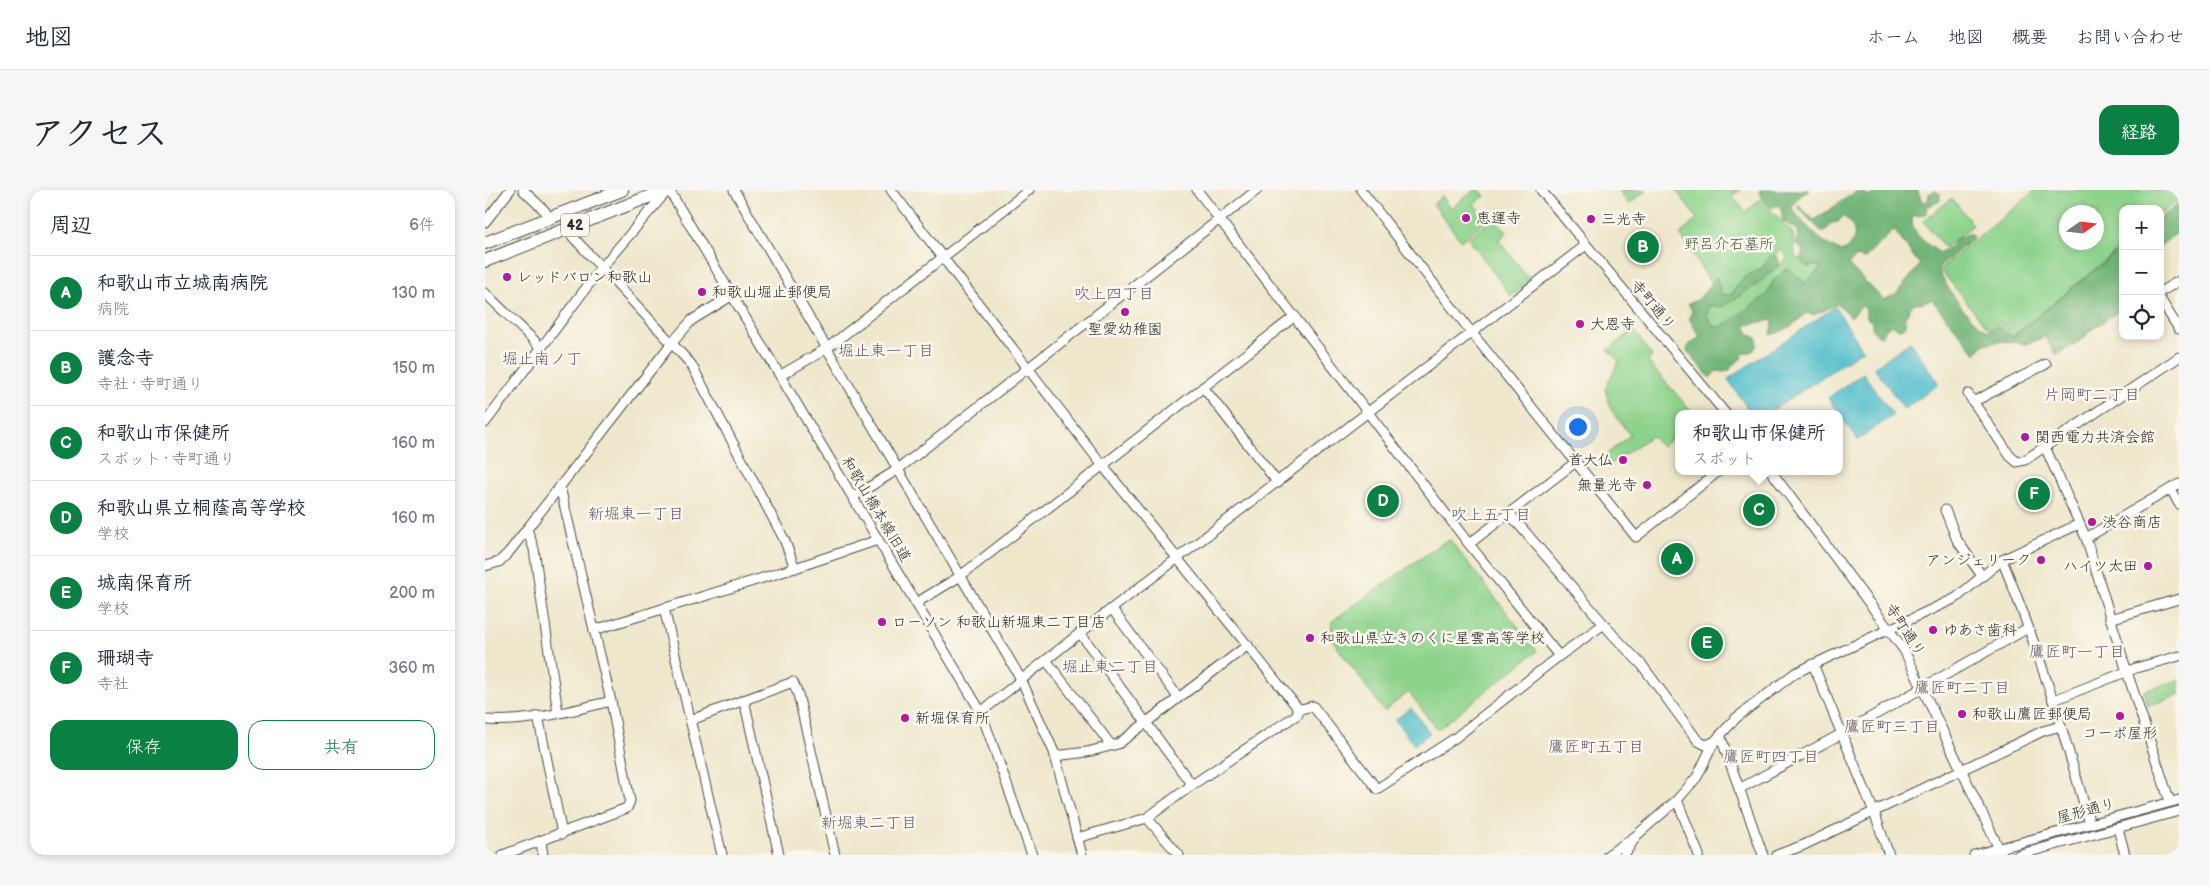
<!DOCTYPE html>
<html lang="ja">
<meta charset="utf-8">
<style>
:root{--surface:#fff;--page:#f6f6f7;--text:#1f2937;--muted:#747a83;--line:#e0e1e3;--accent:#0b8043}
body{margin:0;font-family:"Balsamiq Sans","Klee One",sans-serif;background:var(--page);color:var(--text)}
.controls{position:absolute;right:15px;top:15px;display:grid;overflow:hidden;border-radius:10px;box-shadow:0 2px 8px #0003}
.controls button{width:45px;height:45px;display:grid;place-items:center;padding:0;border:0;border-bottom:1px solid var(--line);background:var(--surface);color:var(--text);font:25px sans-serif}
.compass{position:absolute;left:1574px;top:15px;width:45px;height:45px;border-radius:50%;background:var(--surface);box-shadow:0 2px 8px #0003;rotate:76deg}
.you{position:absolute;left:1092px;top:236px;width:18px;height:18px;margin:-12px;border:4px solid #fff;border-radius:50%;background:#1a73e8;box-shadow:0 0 0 8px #1a73e833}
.badge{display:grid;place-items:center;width:32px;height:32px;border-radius:50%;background:var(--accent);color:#fff;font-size:16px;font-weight:700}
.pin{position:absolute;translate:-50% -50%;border:2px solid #fff;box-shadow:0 1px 5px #0006}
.popup{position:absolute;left:1190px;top:220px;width:168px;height:65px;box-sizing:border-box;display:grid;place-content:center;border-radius:10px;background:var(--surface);filter:drop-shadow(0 1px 4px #0005);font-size:16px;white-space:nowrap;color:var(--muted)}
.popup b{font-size:19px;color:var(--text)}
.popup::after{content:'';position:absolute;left:50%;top:100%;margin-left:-10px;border:10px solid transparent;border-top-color:var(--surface)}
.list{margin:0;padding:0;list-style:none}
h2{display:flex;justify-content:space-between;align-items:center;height:65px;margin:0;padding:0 20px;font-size:21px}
h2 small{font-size:16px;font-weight:400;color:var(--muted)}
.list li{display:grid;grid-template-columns:32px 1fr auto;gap:15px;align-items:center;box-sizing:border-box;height:75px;padding:0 20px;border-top:1px solid var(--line)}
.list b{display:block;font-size:19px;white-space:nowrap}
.list p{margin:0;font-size:16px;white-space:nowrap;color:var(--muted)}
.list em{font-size:16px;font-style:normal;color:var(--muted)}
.actions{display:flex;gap:10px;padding:15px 20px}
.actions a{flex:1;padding:11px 0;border:1px solid var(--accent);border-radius:15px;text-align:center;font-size:18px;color:var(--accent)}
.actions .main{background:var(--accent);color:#fff}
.icon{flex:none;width:28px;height:28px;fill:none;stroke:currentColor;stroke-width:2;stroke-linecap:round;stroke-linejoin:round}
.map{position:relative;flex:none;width:1694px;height:665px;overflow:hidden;border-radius:15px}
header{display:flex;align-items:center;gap:30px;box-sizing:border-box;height:70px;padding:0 25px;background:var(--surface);border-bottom:1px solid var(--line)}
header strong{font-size:24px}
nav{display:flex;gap:28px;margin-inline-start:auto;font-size:18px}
.intro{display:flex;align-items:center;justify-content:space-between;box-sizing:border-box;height:120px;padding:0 30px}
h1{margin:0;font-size:35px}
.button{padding:12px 22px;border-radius:15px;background:var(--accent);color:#fff;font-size:18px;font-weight:700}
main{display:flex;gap:30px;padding:0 30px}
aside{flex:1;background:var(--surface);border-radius:15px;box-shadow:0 2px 8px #0003}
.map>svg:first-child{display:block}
</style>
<header>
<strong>地図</strong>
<nav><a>ホーム</a><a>地図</a><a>概要</a><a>お問い合わせ</a></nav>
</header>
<div class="intro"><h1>アクセス</h1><a class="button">経路</a></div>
<main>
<aside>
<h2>周辺<small>6件</small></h2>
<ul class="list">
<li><span class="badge">A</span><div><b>和歌山市立城南病院</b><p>病院</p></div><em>130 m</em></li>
<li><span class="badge">B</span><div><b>護念寺</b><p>寺社 · 寺町通り</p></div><em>150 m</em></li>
<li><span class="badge">C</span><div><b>和歌山市保健所</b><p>スポット · 寺町通り</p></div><em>160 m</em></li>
<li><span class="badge">D</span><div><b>和歌山県立桐蔭高等学校</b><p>学校</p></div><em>160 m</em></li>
<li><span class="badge">E</span><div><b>城南保育所</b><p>学校</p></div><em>200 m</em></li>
<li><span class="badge">F</span><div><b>珊瑚寺</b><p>寺社</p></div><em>360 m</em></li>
</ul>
<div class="actions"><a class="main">保存</a><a>共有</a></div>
</aside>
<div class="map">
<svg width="1694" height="665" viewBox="0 0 1694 665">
<rect width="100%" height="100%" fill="#fbf7ec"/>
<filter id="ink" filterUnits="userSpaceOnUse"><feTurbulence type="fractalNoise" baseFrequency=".02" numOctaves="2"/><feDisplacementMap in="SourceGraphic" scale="10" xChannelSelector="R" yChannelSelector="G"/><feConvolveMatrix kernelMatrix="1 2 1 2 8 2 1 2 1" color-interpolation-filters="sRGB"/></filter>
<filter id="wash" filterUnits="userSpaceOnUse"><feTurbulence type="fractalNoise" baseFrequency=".0096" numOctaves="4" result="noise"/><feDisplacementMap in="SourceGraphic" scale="20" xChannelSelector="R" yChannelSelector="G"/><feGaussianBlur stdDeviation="1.12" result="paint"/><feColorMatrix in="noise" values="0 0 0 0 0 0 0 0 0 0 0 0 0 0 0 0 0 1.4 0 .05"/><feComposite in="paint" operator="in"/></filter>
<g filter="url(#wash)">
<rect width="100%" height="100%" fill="#efe7cc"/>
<g fill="#8ed38c" stroke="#5c7f5c" fill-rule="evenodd">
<polygon points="990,0 995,0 1000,6 989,14 1001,30 976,51 948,14 957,6 966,18"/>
<polygon points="1134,0 1162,0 1144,14"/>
<polygon points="1191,0 1255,0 1247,6 1261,22 1275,9 1308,43 1310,66 1323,77 1331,75 1337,76 1320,93 1303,78 1288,91 1283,105 1236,137 1228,136 1222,126 1224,115 1237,116 1273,94 1303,68 1296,59 1277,78 1258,88 1246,105 1236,104 1223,89 1195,44 1212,29"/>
<path d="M1551,0h143v10l-19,15v-6h-37v37l-111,91 -12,-15 -11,8 -49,-61zM1582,22h30v30h-30z"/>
<polygon points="1467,8 1488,35 1460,58 1438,31"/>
<polygon points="1008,28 1022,42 1014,51 1046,91 1026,106 983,48"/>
<polygon points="1149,140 1167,166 1163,172 1209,224 1194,224 1194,242 1177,257 1166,246 1121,277 1116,269 1145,245 1126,220 1120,199 1134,171 1123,160"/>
<polygon points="965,350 1052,461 952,540 924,502 899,521 845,447 847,431 959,352"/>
<polygon points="1694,490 1694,505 1663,516 1659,501"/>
</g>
<g fill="#72b578" stroke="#4e7052" fill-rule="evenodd">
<path d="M1277,0h48l-10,6 -9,11c10,14 35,43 53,44 14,-13 14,-23 -1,-35l-5,6 -6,1 -9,10 -26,-26 2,-2 15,15 43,-29 13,5 9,-6h38l6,13 5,-2 1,-7 5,-3 6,3v7l-13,6 -1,7 -9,2 -4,-1c-5,18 14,29 27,38l9,-5 9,-10 12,-5 4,5 -36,30c10,23 29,51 51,64l10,-7 13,13 111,-91v61l-35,24 -3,6 -29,17 -11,-18 -19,7 -24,-3 -18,3 -8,10 -44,-54 -20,5 -8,14 2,4 -3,5 -4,1 -7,-4 -6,3 -4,8c-9,-2 -10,-6 -10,-14l-6,-5v-8l-4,-3 -11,11 -13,-13 -25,11 -7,-2c-10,11 -22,19 -36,22l3,-8 -1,-7 -27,5 4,9 8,4v7l-4,6 -11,3v4l-11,8 -1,4 -6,2 -8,-1 -6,7 -23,-27 1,-6 12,-8 -11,-19 3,-7 -4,-8 10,-3 19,-23 4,17 10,1 12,-17 19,-10 8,-12h7l3,8 -22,20 -36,23 -13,-2 -2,11 6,10 8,1 46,-32 6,-14 15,-13 17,15 17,-16 -6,-2 -8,2 -8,-7 3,-9 -7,-7 3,-13 -16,-10 -2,-12 -3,-4 -7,3 -9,-9 -3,-8zM1409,40l26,35 -24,29 -12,6 -36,-36 9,-7 7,2z"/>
<polygon points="1694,14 1694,41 1675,56 1675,28"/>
</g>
<g fill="#52becc" stroke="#3e747c">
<polygon points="1350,117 1378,160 1282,224 1266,224 1243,189"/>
<polygon points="1425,152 1454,194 1419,219 1389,177"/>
<polygon points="1378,183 1408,225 1373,250 1343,208"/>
<polygon points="926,518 945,543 929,555 910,530"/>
</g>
</g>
<g filter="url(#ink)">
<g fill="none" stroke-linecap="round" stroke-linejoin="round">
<defs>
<g id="minor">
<polyline points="38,0 60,21 63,28"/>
<polyline points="184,0 496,522 547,665"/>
<polyline points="249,0 536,489 569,562 597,665"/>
<polyline points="406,0 618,276 812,517 813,524 707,595 662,628 592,648"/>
<polyline points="712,0 984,354 1074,466"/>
<polyline points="876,0 987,143 1151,347 1234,281"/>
<polyline points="1056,0 1241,224"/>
<polyline points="0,32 25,0"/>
<polyline points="86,36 87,46 206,174 299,349 310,378"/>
<polyline points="1675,102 1694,91"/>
<polyline points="0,103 56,157"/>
<polyline points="1675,109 1694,139"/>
<polyline points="296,185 341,159 544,0"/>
<polyline points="718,197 793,293"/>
<polyline points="1483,204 1525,266 1532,272 1540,270 1694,167"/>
<polyline points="1488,212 1561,174"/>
<polyline points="0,233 116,78 182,1"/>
<polyline points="1560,257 1601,348 1642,482 1685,612"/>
<polyline points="1286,281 1419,460 1517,665"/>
<polyline points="1686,299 1694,314"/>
<polyline points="368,307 412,280 772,0"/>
<polyline points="1460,320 1472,350 1497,386"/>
<polyline points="1024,323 1129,446 1157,475 1213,551 1221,555 1229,552"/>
<polyline points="42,339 49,359 73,523"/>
<polyline points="1601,348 1694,294"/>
<polyline points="984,354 1092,271"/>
<path d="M1517,370c36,85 62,175 88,264"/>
<polyline points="0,376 14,372 24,362 186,154 207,130 248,105"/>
<polyline points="431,413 474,387 810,126"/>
<polyline points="179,418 237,665"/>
<polyline points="627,419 693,507"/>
<polyline points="1625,429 1694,409"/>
<polyline points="109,440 310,378 393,350"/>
<polyline points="595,443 707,595"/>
<polyline points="561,470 626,555"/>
<polyline points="1328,474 1389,622 1404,665"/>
<polyline points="259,510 308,492 313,504 350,665"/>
<polyline points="1569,510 1651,478 1694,466"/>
<polyline points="812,520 828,516 892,599 970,548 1074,466 1119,434"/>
<polyline points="496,522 595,443 1101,55"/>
<polyline points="53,526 77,644"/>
<path d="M0,530c42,3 85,-9 126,-19"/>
<polyline points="206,530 259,510 294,665"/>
<polyline points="1235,545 1278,665"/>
<polyline points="570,566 602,562 633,554 763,455"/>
<polyline points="1254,599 1358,543 1543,438"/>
<polyline points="1192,610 1214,665"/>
<polyline points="662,628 694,665"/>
<polyline points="1633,638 1640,665"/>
<polyline points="56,652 58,665"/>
<polyline points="18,665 142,618 145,611 126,511 75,297"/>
<polyline points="1123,665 1152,645 1192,610 1212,587 1229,552 1251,528 1310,483 1471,408 1517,370 1594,334"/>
<polyline points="1139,665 1150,648"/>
<polyline points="1292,665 1319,655 1558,541 1576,536"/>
<polyline points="1489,665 1694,610"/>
<polyline points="1533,665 1694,621"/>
</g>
<g id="highway">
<polyline points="0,53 137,0"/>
<polyline points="0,71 181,0"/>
</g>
</defs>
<use href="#minor" stroke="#484743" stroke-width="11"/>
<use href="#highway" stroke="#484743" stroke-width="14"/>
<use href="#minor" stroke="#fff" stroke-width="9"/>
<use href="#highway" stroke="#fff" stroke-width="12"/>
</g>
</g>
<g fill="#b5179e" stroke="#fbf7ec" stroke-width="2">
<circle cx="981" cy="28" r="5"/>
<circle cx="1106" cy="29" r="5"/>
<circle cx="22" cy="87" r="5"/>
<circle cx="217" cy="102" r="5"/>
<circle cx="640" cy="122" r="5"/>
<circle cx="1095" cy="134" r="5"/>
<circle cx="1540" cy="247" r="5"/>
<circle cx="1138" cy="270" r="5"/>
<circle cx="1162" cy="295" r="5"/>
<circle cx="1607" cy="332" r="5"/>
<circle cx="1556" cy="370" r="5"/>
<circle cx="1663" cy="376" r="5"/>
<circle cx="397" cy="432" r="5"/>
<circle cx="1448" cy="440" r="5"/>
<circle cx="825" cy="448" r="5"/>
<circle cx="1477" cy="524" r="5"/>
<circle cx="1635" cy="526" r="5"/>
<circle cx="420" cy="528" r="5"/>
</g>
<g text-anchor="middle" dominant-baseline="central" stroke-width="5" stroke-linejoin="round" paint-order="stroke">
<rect fill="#fbf7ec" stroke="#696865" stroke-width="1" x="76" y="23.5" width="28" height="23" rx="4"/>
<g font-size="14" font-weight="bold" fill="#2b2b2b">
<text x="90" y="35">42</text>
</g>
<g font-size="15" fill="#2b2b2b" stroke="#fbf7ec" text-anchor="start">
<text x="991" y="28">恵運寺</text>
<text x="1116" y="29">三光寺</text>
<text x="32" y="87">レッドバロン和歌山</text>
<text x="227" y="102">和歌山堀止郵便局</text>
<text x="1105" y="134">大恩寺</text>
<text x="640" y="139" text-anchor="middle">聖愛幼稚園</text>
<text x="1550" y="247">関西電力共済会館</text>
<text x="1128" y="270" text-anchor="end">首大仏</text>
<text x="1152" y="295" text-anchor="end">無量光寺</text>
<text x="1617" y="332">渋谷商店</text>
<text x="1546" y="370" text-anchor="end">アンジェリーク</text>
<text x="1653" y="376" text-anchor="end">ハイツ太田</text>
<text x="407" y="432">ローソン 和歌山新堀東二丁目店</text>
<text x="1458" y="440">ゆあさ歯科</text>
<text x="835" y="448">和歌山県立きのくに星雲高等学校</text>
<text x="1487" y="524">和歌山鷹匠郵便局</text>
<text x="430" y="528">新堀保育所</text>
<text x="1635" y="543" text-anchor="middle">コーポ屋形</text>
</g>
<g font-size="15" fill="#495d48" stroke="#fbf7ec">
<text x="1244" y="54">野呂介石墓所</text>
</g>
<g font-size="15" fill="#2b2b2b" stroke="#fbf7ec">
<text transform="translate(1168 115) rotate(50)">寺町通り</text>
<text transform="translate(391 319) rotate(59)">和歌山橋本線旧道</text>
<text transform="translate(1420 440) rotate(57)">寺町通り</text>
<text transform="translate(1601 621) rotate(-15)">屋形通り</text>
</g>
<g font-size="16" fill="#655a72" stroke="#fbf7ec">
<text x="629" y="104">吹上四丁目</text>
<text x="401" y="161">堀止東一丁目</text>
<text x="57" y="169">堀止南ノ丁</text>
<text x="1607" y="205">片岡町二丁目</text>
<text x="151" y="324">新堀東一丁目</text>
<text x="1006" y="325">吹上五丁目</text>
<text x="1592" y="462">鷹匠町一丁目</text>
<text x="625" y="477">堀止東二丁目</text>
<text x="1477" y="498">鷹匠町二丁目</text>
<text x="1407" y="537">鷹匠町三丁目</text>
<text x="1111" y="557">鷹匠町五丁目</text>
<text x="1286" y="567">鷹匠町四丁目</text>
<text x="384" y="633">新堀東二丁目</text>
</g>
</g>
</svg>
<div class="controls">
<button>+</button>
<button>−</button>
<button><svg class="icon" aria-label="locate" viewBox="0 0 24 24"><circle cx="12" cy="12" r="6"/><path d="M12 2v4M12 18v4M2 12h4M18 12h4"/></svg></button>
</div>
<svg class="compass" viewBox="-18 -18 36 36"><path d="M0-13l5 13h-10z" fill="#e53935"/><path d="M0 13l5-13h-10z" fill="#747a83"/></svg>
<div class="you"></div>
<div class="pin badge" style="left:1192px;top:369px">A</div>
<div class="pin badge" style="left:1158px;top:57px">B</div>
<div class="pin badge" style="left:1274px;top:320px">C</div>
<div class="popup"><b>和歌山市保健所</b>スポット</div>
<div class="pin badge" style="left:898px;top:311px">D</div>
<div class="pin badge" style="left:1222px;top:453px">E</div>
<div class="pin badge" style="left:1549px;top:304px">F</div>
</div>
</main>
